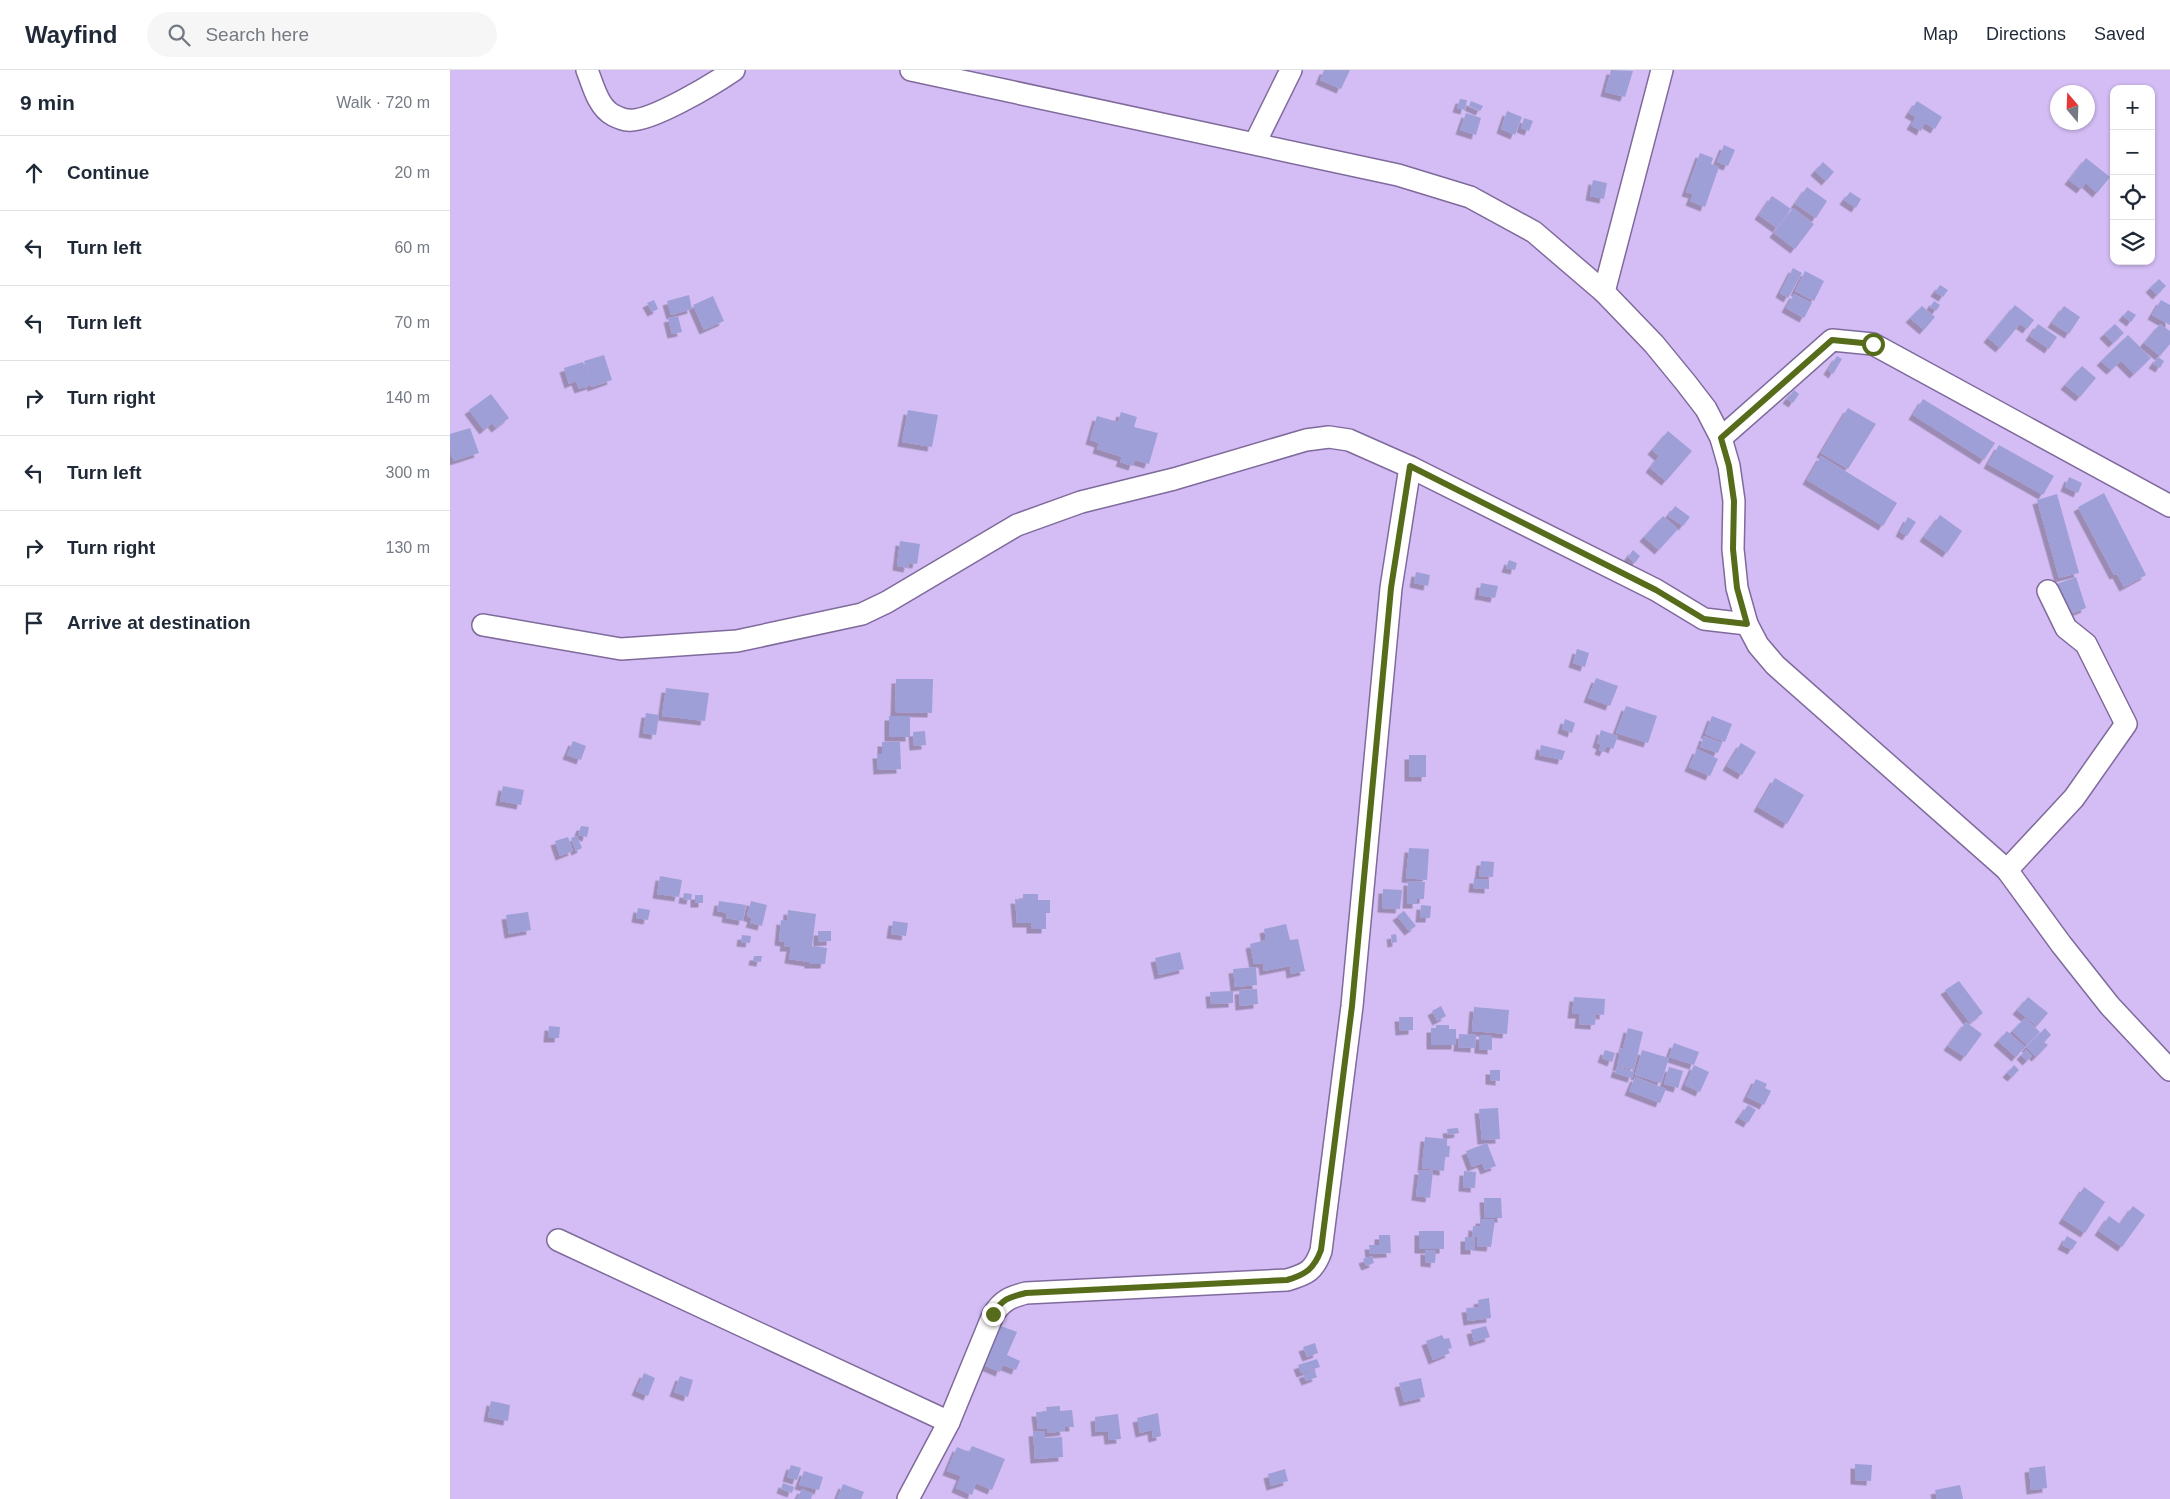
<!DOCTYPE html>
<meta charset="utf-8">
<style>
:root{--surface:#fff;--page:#f6f6f7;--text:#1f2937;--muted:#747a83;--line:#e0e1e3}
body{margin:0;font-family:Helvetica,sans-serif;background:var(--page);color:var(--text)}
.controls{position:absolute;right:15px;top:15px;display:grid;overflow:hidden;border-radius:10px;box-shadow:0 1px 4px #0004}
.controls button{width:45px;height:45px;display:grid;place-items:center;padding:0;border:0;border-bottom:1px solid var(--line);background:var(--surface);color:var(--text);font:25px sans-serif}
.compass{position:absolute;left:1600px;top:15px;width:45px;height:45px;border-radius:50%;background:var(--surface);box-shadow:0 1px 4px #0004;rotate:341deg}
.stop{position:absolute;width:15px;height:15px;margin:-11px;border:4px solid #566c1a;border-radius:50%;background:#fff}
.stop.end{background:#566c1a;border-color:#fff;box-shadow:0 1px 5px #0008}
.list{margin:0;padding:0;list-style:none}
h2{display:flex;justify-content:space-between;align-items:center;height:65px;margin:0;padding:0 20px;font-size:21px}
h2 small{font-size:16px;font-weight:400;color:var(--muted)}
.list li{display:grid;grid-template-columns:32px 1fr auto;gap:15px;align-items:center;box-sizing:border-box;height:75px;padding:0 20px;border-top:1px solid var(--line)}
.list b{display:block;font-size:19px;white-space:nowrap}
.list em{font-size:16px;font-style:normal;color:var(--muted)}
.icon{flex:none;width:28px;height:28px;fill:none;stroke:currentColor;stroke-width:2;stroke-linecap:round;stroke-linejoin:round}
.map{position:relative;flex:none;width:1720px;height:1429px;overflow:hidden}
header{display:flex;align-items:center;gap:30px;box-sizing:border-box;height:70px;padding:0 25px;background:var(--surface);border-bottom:1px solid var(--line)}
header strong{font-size:24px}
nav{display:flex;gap:28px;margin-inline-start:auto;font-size:18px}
.search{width:350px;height:45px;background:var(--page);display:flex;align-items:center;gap:12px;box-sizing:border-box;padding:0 18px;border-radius:28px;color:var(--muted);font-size:19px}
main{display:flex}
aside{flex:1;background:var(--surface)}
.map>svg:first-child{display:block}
</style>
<header>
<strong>Wayfind</strong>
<div class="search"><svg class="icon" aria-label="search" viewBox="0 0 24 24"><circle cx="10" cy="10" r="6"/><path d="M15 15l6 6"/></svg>Search here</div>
<nav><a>Map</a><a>Directions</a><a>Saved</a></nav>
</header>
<main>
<aside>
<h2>9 min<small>Walk · 720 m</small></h2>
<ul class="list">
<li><svg class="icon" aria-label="ahead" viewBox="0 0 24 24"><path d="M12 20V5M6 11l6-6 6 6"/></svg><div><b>Continue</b></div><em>20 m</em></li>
<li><svg class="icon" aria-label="left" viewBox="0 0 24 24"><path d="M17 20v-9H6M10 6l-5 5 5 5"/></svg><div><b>Turn left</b></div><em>60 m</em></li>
<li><svg class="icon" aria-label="left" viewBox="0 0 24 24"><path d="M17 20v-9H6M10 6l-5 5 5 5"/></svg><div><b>Turn left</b></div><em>70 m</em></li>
<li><svg class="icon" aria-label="right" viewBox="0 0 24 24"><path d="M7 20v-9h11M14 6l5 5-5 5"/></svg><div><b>Turn right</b></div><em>140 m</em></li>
<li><svg class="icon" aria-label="left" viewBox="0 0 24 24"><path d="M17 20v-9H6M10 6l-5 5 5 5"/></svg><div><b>Turn left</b></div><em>300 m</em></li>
<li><svg class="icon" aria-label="right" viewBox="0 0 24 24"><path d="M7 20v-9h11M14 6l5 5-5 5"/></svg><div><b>Turn right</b></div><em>130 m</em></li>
<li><svg class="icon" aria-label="arrive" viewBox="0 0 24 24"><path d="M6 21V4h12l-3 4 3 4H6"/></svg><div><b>Arrive at destination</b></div></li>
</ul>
</aside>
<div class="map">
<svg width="1720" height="1429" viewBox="0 0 1720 1429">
<defs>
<filter id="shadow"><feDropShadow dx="-4.5" dy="4.5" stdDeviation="0" flood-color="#0004"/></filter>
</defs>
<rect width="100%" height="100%" fill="#d3bdf4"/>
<g fill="#9e9fd6" filter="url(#shadow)">
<polygon points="874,0 900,0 891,19 870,10"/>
<polygon points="1161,0 1183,1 1175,27 1155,22"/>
<polygon points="1010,29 1017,30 1015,40 1007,38"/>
<polygon points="1021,31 1033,36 1030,41 1019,36"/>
<polygon points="1467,31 1492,47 1485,59 1475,53 1471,61 1461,55 1466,47 1459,43"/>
<polygon points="1057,41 1072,47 1065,65 1051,59"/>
<polygon points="1016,43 1031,48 1026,65 1010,60"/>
<polygon points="1074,48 1083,51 1079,61 1071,58"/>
<polygon points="1274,75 1285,80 1278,96 1267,92"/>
<polygon points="1250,83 1263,88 1261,94 1269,97 1255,137 1240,131 1243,124 1236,122"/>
<polygon points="1636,88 1660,107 1647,123 1636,113 1631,119 1619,110"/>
<polygon points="1373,92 1384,102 1376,111 1365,101"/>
<polygon points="1143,110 1157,113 1154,129 1140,126"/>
<polygon points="1357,117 1377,131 1366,148 1345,134"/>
<polygon points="1400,122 1411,129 1406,138 1394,130"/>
<polygon points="1322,126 1341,139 1327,158 1309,145"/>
<polygon points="1343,138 1364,154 1345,179 1324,163"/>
<polygon points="1343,198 1352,203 1338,228 1330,223"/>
<polygon points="1355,201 1374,211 1364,231 1345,221"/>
<polygon points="1709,209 1716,216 1707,225 1700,218"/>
<polygon points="1490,215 1498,220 1493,227 1485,222"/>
<polygon points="1344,224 1362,233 1354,248 1336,238"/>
<polygon points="239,225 242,239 221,245 217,231"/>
<polygon points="263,226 274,251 254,260 243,235"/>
<polygon points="204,230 208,239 202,242 197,233"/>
<polygon points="1711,230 1720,235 1720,255 1702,245"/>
<polygon points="1484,231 1490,235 1486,241 1480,237"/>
<polygon points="1565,235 1584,250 1577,259 1570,254 1550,278 1538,268"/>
<polygon points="1472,236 1485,247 1474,260 1460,248"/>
<polygon points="1614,236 1630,247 1619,264 1602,253"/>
<polygon points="1678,240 1686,245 1681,252 1673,246"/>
<polygon points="228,246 232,262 222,264 218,248"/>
<polygon points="1588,254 1607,267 1599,279 1580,266"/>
<polygon points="1665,254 1674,263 1663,273 1654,264"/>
<polygon points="1710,254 1720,261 1720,274 1710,286 1694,273"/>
<polygon points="1678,265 1701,288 1684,304 1671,291 1661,300 1651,291"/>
<polygon points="154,285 162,310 142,317 134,291"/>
<polygon points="1387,286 1392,289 1383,304 1378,300"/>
<polygon points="1708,287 1714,291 1710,298 1703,294"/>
<polygon points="133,292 141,315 129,319 126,311 119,314 114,298"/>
<polygon points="1632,296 1646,308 1630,327 1615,315"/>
<polygon points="1344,320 1349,324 1343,333 1337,329"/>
<polygon points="41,324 59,348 46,358 42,353 34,360 19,340"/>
<polygon points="1473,329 1545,373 1534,390 1463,345"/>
<polygon points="1398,338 1426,354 1398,399 1371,383"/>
<polygon points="458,340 488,345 482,377 452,372"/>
<polygon points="671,342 687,347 684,357 708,363 699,394 685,390 683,396 670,392 672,387 647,379 649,373 640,370 647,346 668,352"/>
<polygon points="20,358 29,383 4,391 0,382 0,364"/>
<polygon points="1218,361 1242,381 1216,411 1200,398 1209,386 1202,380"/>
<polygon points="1549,375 1604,406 1593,425 1538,394"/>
<polygon points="1371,386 1447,433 1433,456 1357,410"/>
<polygon points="1619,407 1632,413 1628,423 1615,417"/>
<polygon points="1654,423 1696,505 1674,517 1667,504 1664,505 1628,437"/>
<polygon points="1607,424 1629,503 1609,508 1587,430"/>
<polygon points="1225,436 1240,447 1233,456 1218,446"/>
<polygon points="1490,445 1512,461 1497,483 1474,467"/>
<polygon points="1213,446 1228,459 1209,480 1194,467"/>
<polygon points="1458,447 1466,452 1457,466 1450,462"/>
<polygon points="450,471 470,474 467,494 459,493 458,498 447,496"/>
<polygon points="1183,480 1190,486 1185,493 1178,487"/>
<polygon points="1059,490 1067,493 1065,500 1056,498"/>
<polygon points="966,502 980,505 978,516 964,513"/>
<polygon points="1626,507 1636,538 1618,545 1607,514"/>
<polygon points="1031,513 1048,516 1045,528 1029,525"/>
<polygon points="1127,579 1139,583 1135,597 1123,593"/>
<polygon points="1146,608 1168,616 1160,636 1138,628"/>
<polygon points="446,609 483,609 482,643 445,642"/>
<polygon points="216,618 259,623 255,651 212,646"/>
<polygon points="1176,636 1207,646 1198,673 1166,663"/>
<polygon points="196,643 209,645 206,665 193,663"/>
<rect x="439" y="646" width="21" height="21"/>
<polygon points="1262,646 1282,654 1275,672 1255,664"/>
<polygon points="1115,649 1125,653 1122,663 1112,659"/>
<polygon points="1151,660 1168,666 1163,679 1157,676 1154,682 1149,680 1151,675 1147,673"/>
<polygon points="475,661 476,675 464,676 463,662"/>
<polygon points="1254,666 1272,673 1268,683 1250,677"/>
<polygon points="123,671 136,676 131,690 117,685"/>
<polygon points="432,672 450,672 451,699 428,700 427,684 432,684"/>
<polygon points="1291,673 1306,682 1292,705 1277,696"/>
<polygon points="1091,675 1115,681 1112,690 1089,685"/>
<polygon points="1247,679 1268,689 1260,706 1239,697"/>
<rect x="959" y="685" width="17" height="22"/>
<polygon points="1325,708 1354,725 1337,754 1308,737"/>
<polygon points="53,716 74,720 71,735 50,731"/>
<polygon points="131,756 139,757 137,767 128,765"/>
<polygon points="127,766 132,778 126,781 121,768"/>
<polygon points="118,767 123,781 110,786 105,771"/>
<polygon points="959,778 979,779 977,810 956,808"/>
<polygon points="1031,791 1044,792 1043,807 1029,806"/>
<polygon points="210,806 232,810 229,827 207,824"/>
<polygon points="1024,809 1039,810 1039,819 1023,818"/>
<polygon points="958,811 975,812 974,829 967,829 967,834 957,834"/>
<polygon points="933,819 952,820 950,839 932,838"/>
<polygon points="234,823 242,824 241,830 233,829"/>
<polygon points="573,824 588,824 588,830 600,830 600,843 596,843 596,859 581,859 581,853 567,853 565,829 573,830"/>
<rect x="245" y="825" width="8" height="8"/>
<polygon points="269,831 296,835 293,851 276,848 277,843 267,841"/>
<polygon points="301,831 317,835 312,856 300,853 302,848 297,846"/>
<polygon points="971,835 981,836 980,848 970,848"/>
<polygon points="188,838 200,840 198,850 186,848"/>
<polygon points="338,840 366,844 362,876 377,878 375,894 359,894 359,892 339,889 341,877 334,877 335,872 329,871 331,850 337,851"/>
<polygon points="954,841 966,856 959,861 947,846"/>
<polygon points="78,842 81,860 59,864 56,845"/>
<polygon points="443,851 458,853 456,866 441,864"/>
<polygon points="836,854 840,870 848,869 855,901 841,904 840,896 814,901 813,893 804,894 800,874 816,870 814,859"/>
<polygon points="368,861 381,861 381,871 368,872"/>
<polygon points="946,864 947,872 942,873 941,865"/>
<polygon points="292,865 301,866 300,873 291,872"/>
<polygon points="730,882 734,899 709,905 705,888"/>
<polygon points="304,886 312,886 311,892 303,891"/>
<polygon points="806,897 807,915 785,917 783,899"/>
<polygon points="1509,911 1533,943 1520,953 1495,920"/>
<polygon points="807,919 808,934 790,936 789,920"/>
<polygon points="783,921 783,933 761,934 760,922"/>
<polygon points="1124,927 1155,929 1154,945 1146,944 1145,955 1129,954 1130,944 1122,944"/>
<polygon points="1578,927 1598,943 1587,956 1567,940"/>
<polygon points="991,936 996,946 987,951 982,941"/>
<polygon points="1024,937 1059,940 1057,964 1022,961"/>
<polygon points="949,947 963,947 963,960 950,961"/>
<polygon points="1575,948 1590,962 1577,975 1562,961"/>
<polygon points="1516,952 1532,964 1515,987 1498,976"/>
<polygon points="986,955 999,955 999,959 1006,959 1006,975 981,975 981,958 986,958"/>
<polygon points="99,956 110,957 109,968 98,968"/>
<polygon points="1178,958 1193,962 1184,1000 1167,996 1171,978 1180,980 1173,978"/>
<polygon points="1595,958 1601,965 1594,972 1598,975 1586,987 1576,977"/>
<polygon points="1557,961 1575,977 1566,987 1548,971"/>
<polygon points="1009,964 1026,965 1025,978 1008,977"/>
<polygon points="1029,965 1042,966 1042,980 1029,979"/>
<polygon points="1224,973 1249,982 1244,995 1219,987"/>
<polygon points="1155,980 1165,983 1162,992 1152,988"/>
<polygon points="1192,980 1219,988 1211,1013 1185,1005"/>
<polygon points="1576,980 1582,986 1577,991 1571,985"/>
<polygon points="1244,995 1259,1002 1250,1022 1235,1015"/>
<polygon points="1564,995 1569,1000 1562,1007 1557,1003"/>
<polygon points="1167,997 1184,1002 1182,1008 1165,1003"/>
<polygon points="1219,997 1233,1001 1228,1018 1214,1014"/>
<polygon points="1040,1000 1050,1000 1050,1011 1040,1010"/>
<polygon points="1185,1007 1216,1019 1210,1033 1179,1021"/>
<polygon points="1306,1009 1317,1014 1315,1018 1321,1021 1314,1035 1297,1027"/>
<polygon points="1298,1035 1306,1040 1298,1053 1289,1048"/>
<polygon points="1048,1038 1050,1069 1032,1070 1029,1039"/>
<polygon points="1008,1058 1009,1063 998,1065 997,1059"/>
<polygon points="975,1067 997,1069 997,1076 1000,1076 999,1087 995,1087 994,1101 972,1098"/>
<polygon points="1037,1073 1046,1096 1035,1100 1032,1093 1022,1097 1016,1081"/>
<polygon points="969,1100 983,1101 980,1128 966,1126"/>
<polygon points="1014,1101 1026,1102 1025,1118 1013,1117"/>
<polygon points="1634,1117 1655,1132 1635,1163 1613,1149"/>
<polygon points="1034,1128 1051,1128 1052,1148 1035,1148"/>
<polygon points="1683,1136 1695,1145 1672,1177 1649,1161 1659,1146 1670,1154"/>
<polygon points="1030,1149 1045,1150 1041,1177 1027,1176 1028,1167 1025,1167 1025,1180 1015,1180 1015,1167 1022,1167 1023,1156 1030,1157"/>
<rect x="969" y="1161" width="25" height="18"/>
<polygon points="929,1165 940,1165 941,1183 920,1184 919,1175 929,1175"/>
<polygon points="1617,1166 1627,1172 1622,1180 1612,1175"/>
<polygon points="975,1180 986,1181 985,1193 975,1192"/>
<polygon points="922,1186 924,1193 916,1196 913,1189"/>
<polygon points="1039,1228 1041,1248 1018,1251 1016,1238 1029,1237 1028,1230"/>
<polygon points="548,1255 567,1262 557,1285 570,1291 566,1300 553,1295 550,1302 531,1294"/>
<polygon points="1036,1256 1040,1267 1024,1272 1021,1260"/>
<polygon points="992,1265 994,1269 999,1268 1002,1278 998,1279 1000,1283 983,1290 976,1271"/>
<polygon points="865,1273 868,1283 857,1287 853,1277"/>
<polygon points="867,1289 870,1297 851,1303 848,1295"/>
<polygon points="864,1300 867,1307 856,1311 853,1304"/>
<polygon points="194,1303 205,1308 198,1326 186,1321"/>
<polygon points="230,1306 243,1310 238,1327 224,1322"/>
<polygon points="971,1308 975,1327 954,1332 949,1313"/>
<polygon points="41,1331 60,1335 58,1351 38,1347"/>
<polygon points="610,1336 610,1341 622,1340 624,1357 614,1357 615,1361 598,1363 597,1358 588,1359 586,1342 597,1342 596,1337"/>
<polygon points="708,1343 711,1366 703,1368 702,1360 690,1363 687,1348"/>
<polygon points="668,1344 671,1369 659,1370 658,1361 646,1362 645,1347"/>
<polygon points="594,1361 595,1368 612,1367 613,1387 585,1389 583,1362"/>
<polygon points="522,1376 555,1389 542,1420 526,1413 522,1425 506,1418 511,1406 497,1401 507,1377 519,1382"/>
<polygon points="1405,1394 1422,1395 1421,1411 1405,1410"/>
<polygon points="341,1395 351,1398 347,1410 337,1407"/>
<polygon points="1595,1396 1597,1418 1581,1420 1579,1398"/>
<polygon points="835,1399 838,1411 821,1416 818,1404"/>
<polygon points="354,1401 373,1407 369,1420 349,1415"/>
<polygon points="333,1413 344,1417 342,1423 331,1419"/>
<polygon points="393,1414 414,1422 411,1429 387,1429"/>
<polygon points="1510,1415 1513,1429 1487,1429 1485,1420"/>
<polygon points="352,1419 363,1424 361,1429 347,1429"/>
</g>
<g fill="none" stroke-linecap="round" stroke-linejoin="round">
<defs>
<g id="minor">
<path d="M137,0c6,15 11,37 26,45 4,2 11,5 15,5 22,3 87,-37 106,-50"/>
<polyline points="461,0 948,105 1020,127 1084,162 1154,222 1204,274 1236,313 1256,339 1271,368 1279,396 1284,431 1283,479 1287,518 1297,554 1308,575 1325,595 1557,800 1611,874 1660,936 1720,1000"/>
<polyline points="805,73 841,0"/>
<polyline points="1154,222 1212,0"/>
<polyline points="1271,368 1382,270 1423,274 1720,436"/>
<polyline points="33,555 171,579 287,571 412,544 437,532 567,455 631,432 724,409 856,370 879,367 899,370 960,397 1206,520 1254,549 1297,554"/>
<polyline points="1557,800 1624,728 1676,654 1636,574 1616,558 1598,521"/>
<polyline points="108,1170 499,1352"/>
<path d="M458,1429l41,-77 44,-107c9,-15 18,-18 33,-22l261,-13c20,-6 27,-9 34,-29l31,-245 39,-418 19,-121"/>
</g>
</defs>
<use href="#minor" stroke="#7f6a9c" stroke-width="24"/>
<use href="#minor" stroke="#fff" stroke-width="21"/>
</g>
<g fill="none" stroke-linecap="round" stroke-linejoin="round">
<path stroke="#566c1a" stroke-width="6" d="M543,1244c9,-15 16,-17 33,-21l261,-13c18,-5 27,-11 34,-30l31,-244 39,-418 19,-122 246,124 48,29 43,5 -10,-36 -4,-39 1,-48 -5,-35 -8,-28 111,-98 41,4"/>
</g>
</svg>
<div class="controls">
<button>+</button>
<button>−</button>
<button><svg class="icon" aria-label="locate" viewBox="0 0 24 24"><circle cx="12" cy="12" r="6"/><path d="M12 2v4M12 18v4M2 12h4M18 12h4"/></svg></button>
<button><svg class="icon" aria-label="layers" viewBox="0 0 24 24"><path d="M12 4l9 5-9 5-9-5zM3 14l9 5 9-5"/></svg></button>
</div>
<svg class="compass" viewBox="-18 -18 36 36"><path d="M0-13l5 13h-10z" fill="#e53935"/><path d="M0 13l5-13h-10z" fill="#747a83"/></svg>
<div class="stop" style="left:1423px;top:274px"></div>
<div class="stop end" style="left:543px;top:1244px"></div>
</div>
</main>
